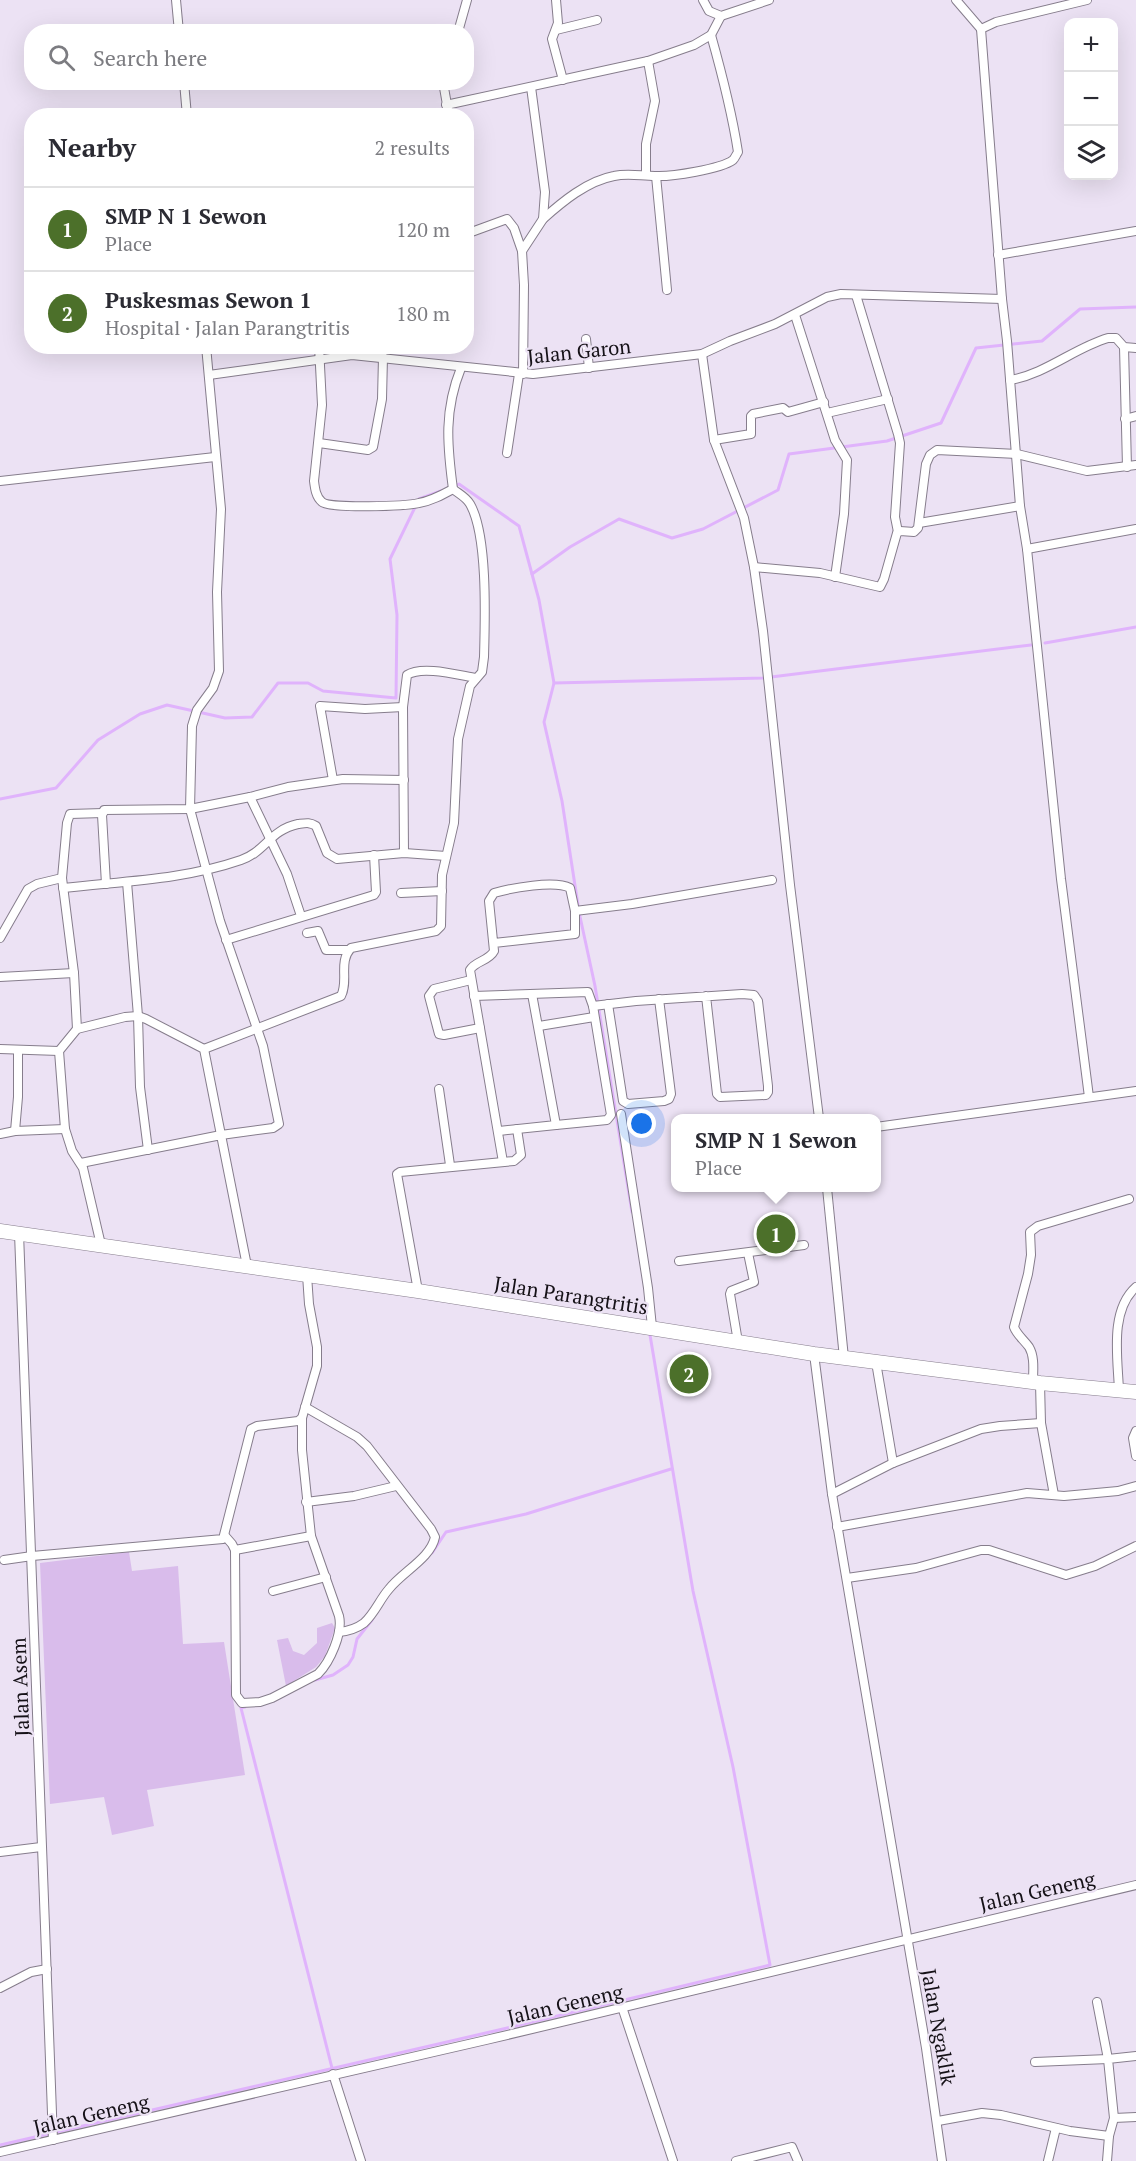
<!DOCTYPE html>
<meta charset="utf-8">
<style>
:root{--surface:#fff;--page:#f7f7f7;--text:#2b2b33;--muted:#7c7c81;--line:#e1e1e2;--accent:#4c702a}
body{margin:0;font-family:"PT Serif",serif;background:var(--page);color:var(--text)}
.controls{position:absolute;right:18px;top:18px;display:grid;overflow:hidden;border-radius:12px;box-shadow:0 6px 24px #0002}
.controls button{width:54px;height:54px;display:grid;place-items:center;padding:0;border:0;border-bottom:2px solid var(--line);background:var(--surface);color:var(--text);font:30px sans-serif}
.you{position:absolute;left:642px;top:1124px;width:21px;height:21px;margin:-15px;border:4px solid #fff;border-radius:50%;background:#1a73e8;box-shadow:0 0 0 9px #1a73e833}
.badge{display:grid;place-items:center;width:39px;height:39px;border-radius:50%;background:var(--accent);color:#fff;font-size:20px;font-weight:700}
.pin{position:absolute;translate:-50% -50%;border:3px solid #fff;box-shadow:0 2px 6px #0006}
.popup{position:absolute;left:671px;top:1114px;width:210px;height:78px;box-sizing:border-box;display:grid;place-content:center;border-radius:12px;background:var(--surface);filter:drop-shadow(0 2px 4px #0005);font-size:20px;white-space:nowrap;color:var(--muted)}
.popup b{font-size:22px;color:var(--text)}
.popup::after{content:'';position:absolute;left:50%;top:100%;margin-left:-12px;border:12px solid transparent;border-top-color:var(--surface)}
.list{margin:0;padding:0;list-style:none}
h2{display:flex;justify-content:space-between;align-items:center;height:78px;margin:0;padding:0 24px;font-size:26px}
h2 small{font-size:20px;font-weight:400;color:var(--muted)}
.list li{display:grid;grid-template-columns:39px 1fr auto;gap:18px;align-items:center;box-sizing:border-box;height:84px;padding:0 24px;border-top:2px solid var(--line)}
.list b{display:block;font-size:22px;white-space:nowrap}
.list p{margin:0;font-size:20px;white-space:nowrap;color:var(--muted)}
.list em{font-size:20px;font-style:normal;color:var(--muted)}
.icon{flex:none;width:33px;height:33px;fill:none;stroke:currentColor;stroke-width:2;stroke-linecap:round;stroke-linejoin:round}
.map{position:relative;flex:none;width:1136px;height:2161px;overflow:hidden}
.search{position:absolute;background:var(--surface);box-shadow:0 6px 24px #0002;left:24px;top:24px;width:450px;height:66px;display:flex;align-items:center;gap:15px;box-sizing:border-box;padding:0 21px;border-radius:24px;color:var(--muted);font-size:22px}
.panel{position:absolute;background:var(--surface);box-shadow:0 6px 24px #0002;left:24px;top:108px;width:450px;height:246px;border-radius:24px}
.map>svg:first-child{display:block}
</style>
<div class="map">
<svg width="1136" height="2161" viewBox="0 0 1136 2161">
<rect width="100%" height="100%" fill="#ece2f4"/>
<g fill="#d9bceb">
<polygon points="129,1552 132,1571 178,1566 183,1644 224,1642 245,1775 147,1790 154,1826 112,1835 104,1797 50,1804 40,1563"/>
<polygon points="332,1623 335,1628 325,1656 316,1667 286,1686 277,1640 288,1638 293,1651 304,1655 317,1643 317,1628"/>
</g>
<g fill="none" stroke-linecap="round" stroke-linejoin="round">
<g stroke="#e0b3fc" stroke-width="3">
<polyline points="453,487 459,484 519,526 539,600 554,683 544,722 562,801 578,905"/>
<polyline points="532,574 570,547 619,519 672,538 703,529 778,490 789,454 887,441 941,423 976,348 1042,341 1080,309 1136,307"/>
<polyline points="1045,643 1136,627"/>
<polyline points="554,683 763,678 1031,645"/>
<polyline points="0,799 56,788 98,740 140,714 167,705 225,718 252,717 278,683 308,683 323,691 396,698 397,615 390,559 419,499 441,491"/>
<polyline points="579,912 595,986 632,1212"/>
<polyline points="432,1553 446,1532 526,1514 671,1469"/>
<polyline points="315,1680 333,1675 348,1665 353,1657 357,1639 372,1620"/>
<polyline points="245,1707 241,1708 332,2068"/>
<polyline points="0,2145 503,2029 770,1965 733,1767 693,1591 650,1335"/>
</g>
<defs>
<g id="minor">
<polyline points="176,0 179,32"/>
<polyline points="556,0 558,23 552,39 563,80"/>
<polyline points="703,0 709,11 721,16 769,0"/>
<polyline points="956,0 981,29"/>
<polyline points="981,29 1002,299 1007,341 1020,506 1027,549 1061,879 1089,1097"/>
<polyline points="981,29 996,22 1087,0"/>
<polyline points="556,30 597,20"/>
<polyline points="458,32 467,0"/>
<polyline points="184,82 187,116"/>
<polyline points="443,82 449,116"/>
<polyline points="446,105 648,61 694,45 711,35 721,16"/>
<polyline points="646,175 646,144 655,101 648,61"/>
<polyline points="656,176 667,290"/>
<path d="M543,219c19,-17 44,-38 71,-43 14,-3 27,0 41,0 16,1 66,-7 78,-16 2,-2 3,-5 5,-8 -6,-39 -16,-78 -27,-117"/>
<polyline points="466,234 507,219 514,228 522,251"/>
<polyline points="998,255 1136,231"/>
<polyline points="856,295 898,434 900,443 895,517 898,532"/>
<polyline points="795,315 835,440 847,460 844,514 835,577"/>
<polyline points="586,339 589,368"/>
<path d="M319,346l3,59 -8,76c1,8 2,16 8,21 8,7 84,4 97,1 12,-2 23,-8 34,-14"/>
<polyline points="1124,347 1127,467"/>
<polyline points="702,354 714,440 744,518 754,567 763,631 790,885 819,1118"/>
<polyline points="523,374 524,285 522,251 543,219 545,192 531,87"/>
<polyline points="209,375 352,355 533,374 702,354 730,341 775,324 827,297 841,294 1002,299"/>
<path d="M1010,380c36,-6 64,-32 98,-42h8l8,9 12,1"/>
<polyline points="827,413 888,399"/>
<polyline points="1125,419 1136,416"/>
<polyline points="714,440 751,434 751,416 753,414 783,408 788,412 824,402"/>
<polyline points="319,443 368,450 373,447 382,399 383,357"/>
<polyline points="507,453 519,374"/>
<polyline points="0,481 215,457"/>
<polyline points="919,523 1020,506"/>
<polyline points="1027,549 1136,529"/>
<polyline points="754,567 820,573 880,587 884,579 897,533 900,531 914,532 918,528 926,464 930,455 937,450 1017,454 1087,471 1136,465"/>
<polyline points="333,780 320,706 365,709 403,707"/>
<polyline points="250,797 287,874 301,916"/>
<path d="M404,853l-1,-146 4,-32c15,-10 51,0 69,3"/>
<polyline points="127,882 138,1016 140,1087 148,1150"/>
<polyline points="106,884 102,815 104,810 190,809 250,797 288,787 343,779 404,780"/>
<path d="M63,888c60,-7 120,-8 178,-28 24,-8 29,-30 57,-36 8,-1 12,-2 18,2l11,27 10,6 67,-6 42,3"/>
<polyline points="401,893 442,891"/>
<polyline points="575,911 632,904 772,880"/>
<polyline points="307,933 318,931 326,950 348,950"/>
<polyline points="0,938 28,889 37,884 62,878"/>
<polyline points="226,940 374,895 376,892 374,855"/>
<path d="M494,943l81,-9v-23l-5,-23c-15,-8 -59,0 -76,5l-5,8 5,50c-5,10 -19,10 -24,19l33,192"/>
<polyline points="0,977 74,973"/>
<polyline points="471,980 434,989 429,996 439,1034 444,1035 480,1028"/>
<polyline points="474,996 588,992 593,1006 611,1115 607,1120 556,1125"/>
<polyline points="608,1004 623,1101 628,1104 664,1101 669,1099 671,1094 659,999"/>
<polyline points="593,1006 636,1001 742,994 754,995 758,1001 768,1086 768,1092 766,1095 720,1097 717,1094 706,996"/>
<polyline points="539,1026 594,1017"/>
<polyline points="77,1029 74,973 62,878 67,823 70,814 103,813"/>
<polyline points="0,1049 59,1051"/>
<path d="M204,1049l137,-53c8,-15 -3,-34 10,-48l85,-17 5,-5 1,-51 12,-52 4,-84 12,-53 12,-14 2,-15c1,-37 4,-122 -14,-153 -4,-7 -11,-10 -17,-15 -6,-45 -9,-79 8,-121"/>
<polyline points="439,1089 450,1165"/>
<polyline points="621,1114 648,1288 652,1327"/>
<polyline points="876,1127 1136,1091"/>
<polyline points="15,1131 18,1097 18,1050"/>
<polyline points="499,1131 556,1125 532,994"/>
<polyline points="0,1134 15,1131 65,1129"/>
<polyline points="81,1163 221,1135 247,1266"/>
<polyline points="827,1188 844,1358"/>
<polyline points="19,1233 53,2140"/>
<polyline points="101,1245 83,1168 72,1151 65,1129 59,1051 77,1029 125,1017 138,1016 146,1019 204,1049 221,1135 273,1128 279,1124 263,1046 220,921 190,809 192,726 197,710 213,688 219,671 217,592 221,509 206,346"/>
<polyline points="679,1261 804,1245"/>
<polyline points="418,1291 397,1174 400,1172 514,1161 521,1155 517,1129"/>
<polyline points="738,1342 730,1294 731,1291 754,1282 748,1253"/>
<polyline points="814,1354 832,1494 926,2048 942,2161"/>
<polyline points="876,1362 893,1463"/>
<path d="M1033,1382c0,-11 2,-25 -4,-35 -5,-7 -12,-12 -15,-20l14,-53 3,-19 -1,-23 8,-6 91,-27"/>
<polyline points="1040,1383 1041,1423 1054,1495"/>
<path d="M1119,1391c-1,-32 -10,-80 17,-104"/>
<path d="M305,1407l52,30 10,9 64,83 4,8c-4,21 -33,35 -46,52 -9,10 -14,24 -25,34 -8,6 -15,8 -25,9"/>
<polyline points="1136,1431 1133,1438 1136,1456"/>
<polyline points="832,1494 893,1463 981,1429 1000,1426 1041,1423"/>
<polyline points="306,1502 354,1496 396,1486"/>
<polyline points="837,1527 1027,1493 1064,1496 1118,1491 1136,1486"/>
<path d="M225,1536l7,8 3,6 1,145 6,8 18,-1 12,-4 46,-24c12,-12 25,-41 21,-58l-28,-80 -9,-86v-32"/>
<polyline points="235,1550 311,1536"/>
<polyline points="4,1560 32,1556 223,1539 251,1429 257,1426 298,1421 302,1418 317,1366 317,1347 309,1304 307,1275"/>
<polyline points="847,1578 916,1568 981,1550 989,1550 1066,1575 1095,1566 1136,1546"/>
<polyline points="273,1591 326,1577"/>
<polyline points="0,1852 41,1847"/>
<polyline points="0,1988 31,1972 47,1969"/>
<polyline points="622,2007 673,2161"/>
<polyline points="1035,2062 1108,2059 1097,2002"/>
<polyline points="333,2074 361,2161"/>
<polyline points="1114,2118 1136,2117"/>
<polyline points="938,2121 982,2113 1001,2115 1070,2131 1109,2136"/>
<polyline points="0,2152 486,2040 1136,1885"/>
<polyline points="736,2161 792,2147 798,2161"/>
<polyline points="1048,2161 1056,2128"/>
<polyline points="1107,2161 1109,2136 1114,2118 1108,2059 1136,2056"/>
</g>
<polyline id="primary" points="0,1231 418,1291 814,1354 1040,1383 1136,1392"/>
</defs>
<use href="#minor" stroke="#867d8c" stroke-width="10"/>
<use href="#primary" stroke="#867d8c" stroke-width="15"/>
<use href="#minor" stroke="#fff" stroke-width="8"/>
<use href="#primary" stroke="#fff" stroke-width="14"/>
</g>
<g text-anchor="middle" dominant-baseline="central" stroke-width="4.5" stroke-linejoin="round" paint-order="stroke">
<g font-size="20" fill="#151117" stroke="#ece2f4">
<text transform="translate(579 351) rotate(-6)">Jalan Garon</text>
<text transform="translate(571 1295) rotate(9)">Jalan Parangtritis</text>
<text transform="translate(20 1687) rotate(-92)">Jalan Asem</text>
<text transform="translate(1037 1891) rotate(-13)">Jalan Geneng</text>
<text transform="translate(565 2004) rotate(-13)">Jalan Geneng</text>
<text transform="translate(939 2027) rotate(80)">Jalan Ngaklik</text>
<text transform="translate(91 2114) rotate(-13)">Jalan Geneng</text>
</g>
</g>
</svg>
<div class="controls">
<button>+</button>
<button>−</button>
<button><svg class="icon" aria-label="layers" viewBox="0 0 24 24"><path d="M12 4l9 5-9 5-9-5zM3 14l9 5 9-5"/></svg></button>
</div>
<div class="you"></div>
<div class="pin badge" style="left:776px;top:1234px">1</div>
<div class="popup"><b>SMP N 1 Sewon</b>Place</div>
<div class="pin badge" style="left:689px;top:1374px">2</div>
<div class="search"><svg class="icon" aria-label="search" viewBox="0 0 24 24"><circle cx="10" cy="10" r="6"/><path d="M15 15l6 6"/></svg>Search here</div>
<section class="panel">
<h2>Nearby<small>2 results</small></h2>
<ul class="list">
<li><span class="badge">1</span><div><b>SMP N 1 Sewon</b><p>Place</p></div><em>120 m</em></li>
<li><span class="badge">2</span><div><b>Puskesmas Sewon 1</b><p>Hospital · Jalan Parangtritis</p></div><em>180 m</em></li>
</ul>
</section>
</div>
